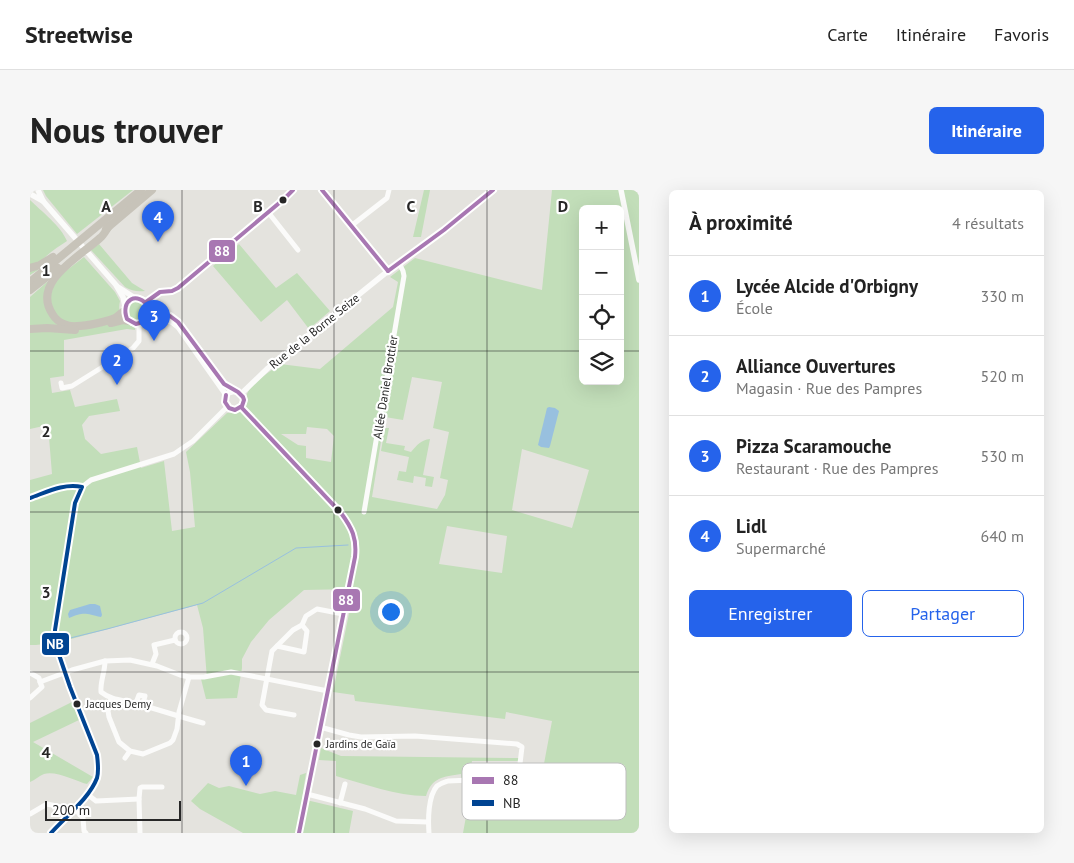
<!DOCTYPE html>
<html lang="fr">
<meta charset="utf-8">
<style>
:root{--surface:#fff;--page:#f6f6f6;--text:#222;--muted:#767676;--line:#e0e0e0;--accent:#2563eb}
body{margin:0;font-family:"PT Sans",sans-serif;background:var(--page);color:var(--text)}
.controls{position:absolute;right:15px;top:15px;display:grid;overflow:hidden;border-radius:8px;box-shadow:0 5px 20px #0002}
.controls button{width:45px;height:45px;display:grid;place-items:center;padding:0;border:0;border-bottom:1px solid var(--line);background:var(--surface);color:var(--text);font:25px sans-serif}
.scale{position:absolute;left:15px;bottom:12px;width:136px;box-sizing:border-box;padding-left:5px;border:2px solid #272727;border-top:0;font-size:14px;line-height:18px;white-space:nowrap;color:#272727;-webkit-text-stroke:4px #fff;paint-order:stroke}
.you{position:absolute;left:360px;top:421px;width:18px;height:18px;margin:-12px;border:4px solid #fff;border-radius:50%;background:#1a73e8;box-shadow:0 0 0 8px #1a73e833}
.badge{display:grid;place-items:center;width:32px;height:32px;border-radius:50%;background:var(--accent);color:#fff;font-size:16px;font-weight:700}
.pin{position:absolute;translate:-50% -41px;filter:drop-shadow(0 1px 2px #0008)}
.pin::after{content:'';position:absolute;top:26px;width:18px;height:15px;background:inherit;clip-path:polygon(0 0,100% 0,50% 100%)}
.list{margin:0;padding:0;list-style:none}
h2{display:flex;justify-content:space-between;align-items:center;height:65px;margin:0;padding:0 20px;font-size:21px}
h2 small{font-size:16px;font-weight:400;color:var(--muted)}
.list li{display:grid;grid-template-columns:32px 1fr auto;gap:15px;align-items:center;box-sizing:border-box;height:80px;padding:0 20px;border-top:1px solid var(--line)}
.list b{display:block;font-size:19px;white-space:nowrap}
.list p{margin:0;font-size:16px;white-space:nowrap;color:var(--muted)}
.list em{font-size:16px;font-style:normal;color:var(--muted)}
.actions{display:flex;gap:10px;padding:15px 20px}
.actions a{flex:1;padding:11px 0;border:1px solid var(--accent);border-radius:8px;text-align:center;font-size:18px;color:var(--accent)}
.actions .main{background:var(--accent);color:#fff}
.icon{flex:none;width:28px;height:28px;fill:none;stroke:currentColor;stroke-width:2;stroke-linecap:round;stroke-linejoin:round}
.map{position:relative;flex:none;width:609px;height:643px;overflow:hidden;border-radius:8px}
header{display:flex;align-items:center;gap:30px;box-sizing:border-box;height:70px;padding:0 25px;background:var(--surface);border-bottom:1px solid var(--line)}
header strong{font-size:24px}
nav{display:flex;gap:28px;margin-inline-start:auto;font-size:18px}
.intro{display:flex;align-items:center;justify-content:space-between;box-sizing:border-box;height:120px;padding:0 30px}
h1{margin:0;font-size:35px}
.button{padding:12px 22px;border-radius:8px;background:var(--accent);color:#fff;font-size:18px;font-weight:700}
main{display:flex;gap:30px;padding:0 30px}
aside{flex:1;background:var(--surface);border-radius:8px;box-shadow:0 5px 20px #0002}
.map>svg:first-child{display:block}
</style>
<header>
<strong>Streetwise</strong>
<nav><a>Carte</a><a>Itinéraire</a><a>Favoris</a></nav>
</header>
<div class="intro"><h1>Nous trouver</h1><a class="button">Itinéraire</a></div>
<main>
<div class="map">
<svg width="609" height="643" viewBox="0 0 609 643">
<rect width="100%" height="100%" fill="#e4e3de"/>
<g fill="#c2deb9" fill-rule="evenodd">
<polygon points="13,0 103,0 47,44 16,6"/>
<polygon points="394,0 400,0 391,47 383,47"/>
<path d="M522,0h87v643h-176l6,-33 68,1 15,-80 -46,-9 -1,7 -150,-18 -1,-6 -21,-3 21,-103 -50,1 -35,30 -18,22 -9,17v9l-5,30 -31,1 -5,-20h6l-4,-51 -6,-23 -137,37 -24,3h-6v-165l22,-6 -4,-49 -18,4v-132l17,-15 11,-5 26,-20 31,35 5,9c-3,13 3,20 15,26v3l-8,-1 -63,11v36l-14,2 2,15 18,-3 5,17 42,-8 3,12 -31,5 -7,9 3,14 16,15 36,-7 4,21 23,-7 8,70 23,-4 -5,-55 -4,-20 41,-39 12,-1 8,-10c0,-1 0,-7 0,-8 4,-11 24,-23 33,-30l40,5 73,-62 5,-25 -8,-5 25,-19 127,32zM553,19h37v172h-37zM382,187l30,5 -9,46 16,4 -9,46 8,2 -3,15 -8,14 -65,-12 13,-80 18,3zM277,237l20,2 7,7 -3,26 -25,-4v-12l-8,-1 -17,-11h25zM492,259l67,21 -17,58 -60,-18zM417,336l60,10 -5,37 -63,-9z"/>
<path d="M0,10c11,11 31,26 37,41 -10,7 -27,16 -29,29l-8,5z"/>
<path d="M69,54l33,39 13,8c-8,1 -13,0 -20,-4l-34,-37z"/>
<polygon points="209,54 246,98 267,83 300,121 279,139 257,110 231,132 183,76"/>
<circle cx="108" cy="121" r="10"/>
<path d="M355,238h4l-3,15 19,3 -1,4 7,2c6,-7 10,-12 19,-13l-7,36 11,2 -2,10 -7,-1 1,-8 -12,-2 -1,7 -16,-3 2,-9 7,1 3,-15 -28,-6z"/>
<path d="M42,512l7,18 -46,22 60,35 -6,7c-11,-3 -32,-14 -43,-10 -5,2 -9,6 -14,8v-59z"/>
<path d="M291,558l20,8 178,2v3h-47l-3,16 -8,1v-4c-18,3 -29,3 -35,22 -30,0 -61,-12 -90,-20v-15l-17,-1z"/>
<polygon points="276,583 272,609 323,621 319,643 213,643 170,619 161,611 178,593 189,598 199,596 230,604 245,601 266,605 270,585"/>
</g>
<g fill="#98c0df">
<polygon points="519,217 525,218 529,221 520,256 519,258 511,257 508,255 517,218"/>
<path d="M60,414h5l5,2 2,9 -1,2c-15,-3 -16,-6 -32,1l-1,-4 2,-4z"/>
</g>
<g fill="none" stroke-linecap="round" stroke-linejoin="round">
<polyline stroke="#98c0df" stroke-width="1" points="28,451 77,439 173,413 266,358 318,355"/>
<g stroke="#fbfbfa" stroke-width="5">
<polyline points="292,0 358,81"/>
<polyline points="238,22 268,60"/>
<polyline points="321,36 357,8 359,0"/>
<polyline points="116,112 130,102 142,101 148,98 254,9 263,0"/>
<polyline points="31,193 32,198 42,196 103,158 109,151 109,134"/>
<path d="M0,308c14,-5 38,-16 52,-11"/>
<polyline points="334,322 374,86 373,81 369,73"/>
<circle cx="151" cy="448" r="6"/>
<polyline points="247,456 274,462 277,441 272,435"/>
<path d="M75,471c0,11 -5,21 -4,31 10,8 21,8 33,11 23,6 46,14 69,20"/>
<polyline points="122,474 126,464 124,455 145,450"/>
<polyline points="0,483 9,488 10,492 42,480 75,471 100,470 127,476 150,485 159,487 174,487 201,482 298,501"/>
<polyline points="0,508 12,497 10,492"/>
<polyline points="81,508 78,521 79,527 89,552 100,561 113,564 140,553 143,550 147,539 149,522 159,487"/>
<polyline points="106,513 109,505 115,506 112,516"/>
<polyline points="264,525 236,520 232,515 242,461 263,440 272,435 276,426 287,419 313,424"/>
<path d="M290,537l29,8 12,2 54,-1 102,8 5,3 -3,25 -1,4 -2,2 -68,3c-3,1 -7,2 -11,5 -9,10 -9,34 -8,47"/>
<polyline points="95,568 100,561"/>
<polyline points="57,604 66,611 109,609"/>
<polyline points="277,604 335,619 366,631 398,632"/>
<polyline points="310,613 315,594"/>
<polyline points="44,618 53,628 54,641 56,643"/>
<polyline points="0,624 17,614 36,618 41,622"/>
<path d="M21,643c7,-8 14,-16 22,-23 15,-17 31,-30 24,-55l-27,-68 -15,-44v-13l2,-14 9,-60 12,-62 4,-7 9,-7 83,-26 19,-13 34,-34"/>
<polyline points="110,643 109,609 110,598 112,597 132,597"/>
</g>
<g stroke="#fbfbfa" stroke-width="5.5">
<polyline points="8,0 13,11 86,95 93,107 95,117"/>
<polyline points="591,0 609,90"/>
<polyline points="0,4 13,11"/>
<polyline points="88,97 105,108"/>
<circle cx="107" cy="121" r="13"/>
<path d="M119,117l21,9 8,6c13,15 24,31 36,47 3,5 7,12 11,16 6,6 26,9 17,21 -8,10 -22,-1 -14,-13l7,-2"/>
<path d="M119,127c11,0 21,2 29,10l48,68"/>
<polyline points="211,204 238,178 255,164 358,81 414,40 463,0"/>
<path d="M211,217l100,106c12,16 17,24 14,44l-56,276"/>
</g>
<g stroke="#c7c3b9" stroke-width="8">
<path d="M79,36c-3,4 -5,9 -9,12 -19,18 -70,44 -47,77 5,8 15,12 24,11 10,0 28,-4 38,-8 3,-2 6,-5 9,-7"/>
<polyline points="76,39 122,0"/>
<polyline points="0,78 10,75 23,67"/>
<polyline points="0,92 111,0"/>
<polyline points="0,100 28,78"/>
<polyline points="81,133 93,130 99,131"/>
<polyline points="0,139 17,138 45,140"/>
</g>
<defs>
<g id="bus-1">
<polyline points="292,0 358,81"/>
<polyline points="358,81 414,40 463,0"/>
<polyline points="116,112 130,102 142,101 148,98 254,9 263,0"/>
<polyline points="119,117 140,126 148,132 194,194 208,202 213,207 214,210 212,216 205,220 199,218 195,212 196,205"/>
<path d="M119,117c-12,-17 -29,-7 -22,12l9,5 7,-2 6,-5"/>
<path d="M211,217l100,106c11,15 16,25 14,44l-56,276"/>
</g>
<path id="bus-2" d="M0,308c17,-6 34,-15 52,-11l-7,16 -20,127v13l15,44 27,68c1,8 2,16 0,23 -8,21 -32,39 -46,55"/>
</defs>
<use href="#bus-1" stroke="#fff" stroke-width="8"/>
<use href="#bus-2" stroke="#fff" stroke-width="8"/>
<use href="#bus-1" stroke="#a877b2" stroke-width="4"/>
<use href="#bus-2" stroke="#004492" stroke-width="4"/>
</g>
<path fill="none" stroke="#272727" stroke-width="1" stroke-opacity="0.55" d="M152,0v643M304,0v643M457,0v643M0,161h553M590,161h19M0,322h609M0,482h609"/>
<g fill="#272727" stroke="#fff" stroke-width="2">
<circle cx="253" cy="10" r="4.5"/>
<circle cx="308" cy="320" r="4.5"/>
<circle cx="47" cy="514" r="4.5"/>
<circle cx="287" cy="554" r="4.5"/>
</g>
<g text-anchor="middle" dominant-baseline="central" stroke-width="4.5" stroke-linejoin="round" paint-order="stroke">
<g font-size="11" fill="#272727" stroke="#fff" text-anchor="start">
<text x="56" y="514">Jacques Demy</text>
<text x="296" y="554">Jardins de Gaïa</text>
</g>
<g font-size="12" fill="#272727" stroke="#fff">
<text transform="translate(284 141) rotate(-39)">Rue de la Borne Seize</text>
<text transform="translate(355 197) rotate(-81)">Allée Daniel Brottier</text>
</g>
</g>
<rect x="432" y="573" width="164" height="57" rx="8" fill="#fff" stroke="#bebebe" stroke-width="1"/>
<rect x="442" y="587" width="22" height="7" fill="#a877b2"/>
<rect x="442" y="610" width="22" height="6" fill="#004492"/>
<g font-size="14" fill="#272727">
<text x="473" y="595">88</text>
<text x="473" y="618">NB</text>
</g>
<g font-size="16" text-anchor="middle" font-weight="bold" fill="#272727" stroke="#fff" stroke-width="4.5" stroke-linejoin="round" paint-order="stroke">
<text x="76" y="22">A</text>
<text x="228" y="22">B</text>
<text x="381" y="22">C</text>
<text x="533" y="22">D</text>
<text x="16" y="86">1</text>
<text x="16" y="247">2</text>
<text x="16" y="408">3</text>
<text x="16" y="568">4</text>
</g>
<g stroke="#fff" stroke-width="2">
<rect x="178" y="49" width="28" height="24" rx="5" fill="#a877b2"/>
<rect x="302" y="398" width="29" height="24" rx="5" fill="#a877b2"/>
<rect x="11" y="442" width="29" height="24" rx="5" fill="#004492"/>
</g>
<g font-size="14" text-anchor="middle" font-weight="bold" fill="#fff">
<text x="192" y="66">88</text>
<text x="316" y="415">88</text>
<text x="25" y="459">NB</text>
</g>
</svg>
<div class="controls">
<button>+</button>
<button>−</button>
<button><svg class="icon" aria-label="locate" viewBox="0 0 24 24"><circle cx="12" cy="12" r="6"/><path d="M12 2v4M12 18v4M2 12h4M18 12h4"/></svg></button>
<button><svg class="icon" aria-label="layers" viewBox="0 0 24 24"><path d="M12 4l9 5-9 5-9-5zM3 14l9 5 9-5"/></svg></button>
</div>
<div class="scale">200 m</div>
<div class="you"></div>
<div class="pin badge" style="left:216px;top:596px">1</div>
<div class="pin badge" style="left:87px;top:195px">2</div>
<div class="pin badge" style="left:124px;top:151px">3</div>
<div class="pin badge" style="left:128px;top:52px">4</div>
</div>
<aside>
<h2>À proximité<small>4 résultats</small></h2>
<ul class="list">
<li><span class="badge">1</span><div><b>Lycée Alcide d'Orbigny</b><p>École</p></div><em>330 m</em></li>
<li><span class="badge">2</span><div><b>Alliance Ouvertures</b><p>Magasin · Rue des Pampres</p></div><em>520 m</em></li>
<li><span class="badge">3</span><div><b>Pizza Scaramouche</b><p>Restaurant · Rue des Pampres</p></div><em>530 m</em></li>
<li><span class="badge">4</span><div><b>Lidl</b><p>Supermarché</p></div><em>640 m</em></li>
</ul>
<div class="actions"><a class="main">Enregistrer</a><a>Partager</a></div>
</aside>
</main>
